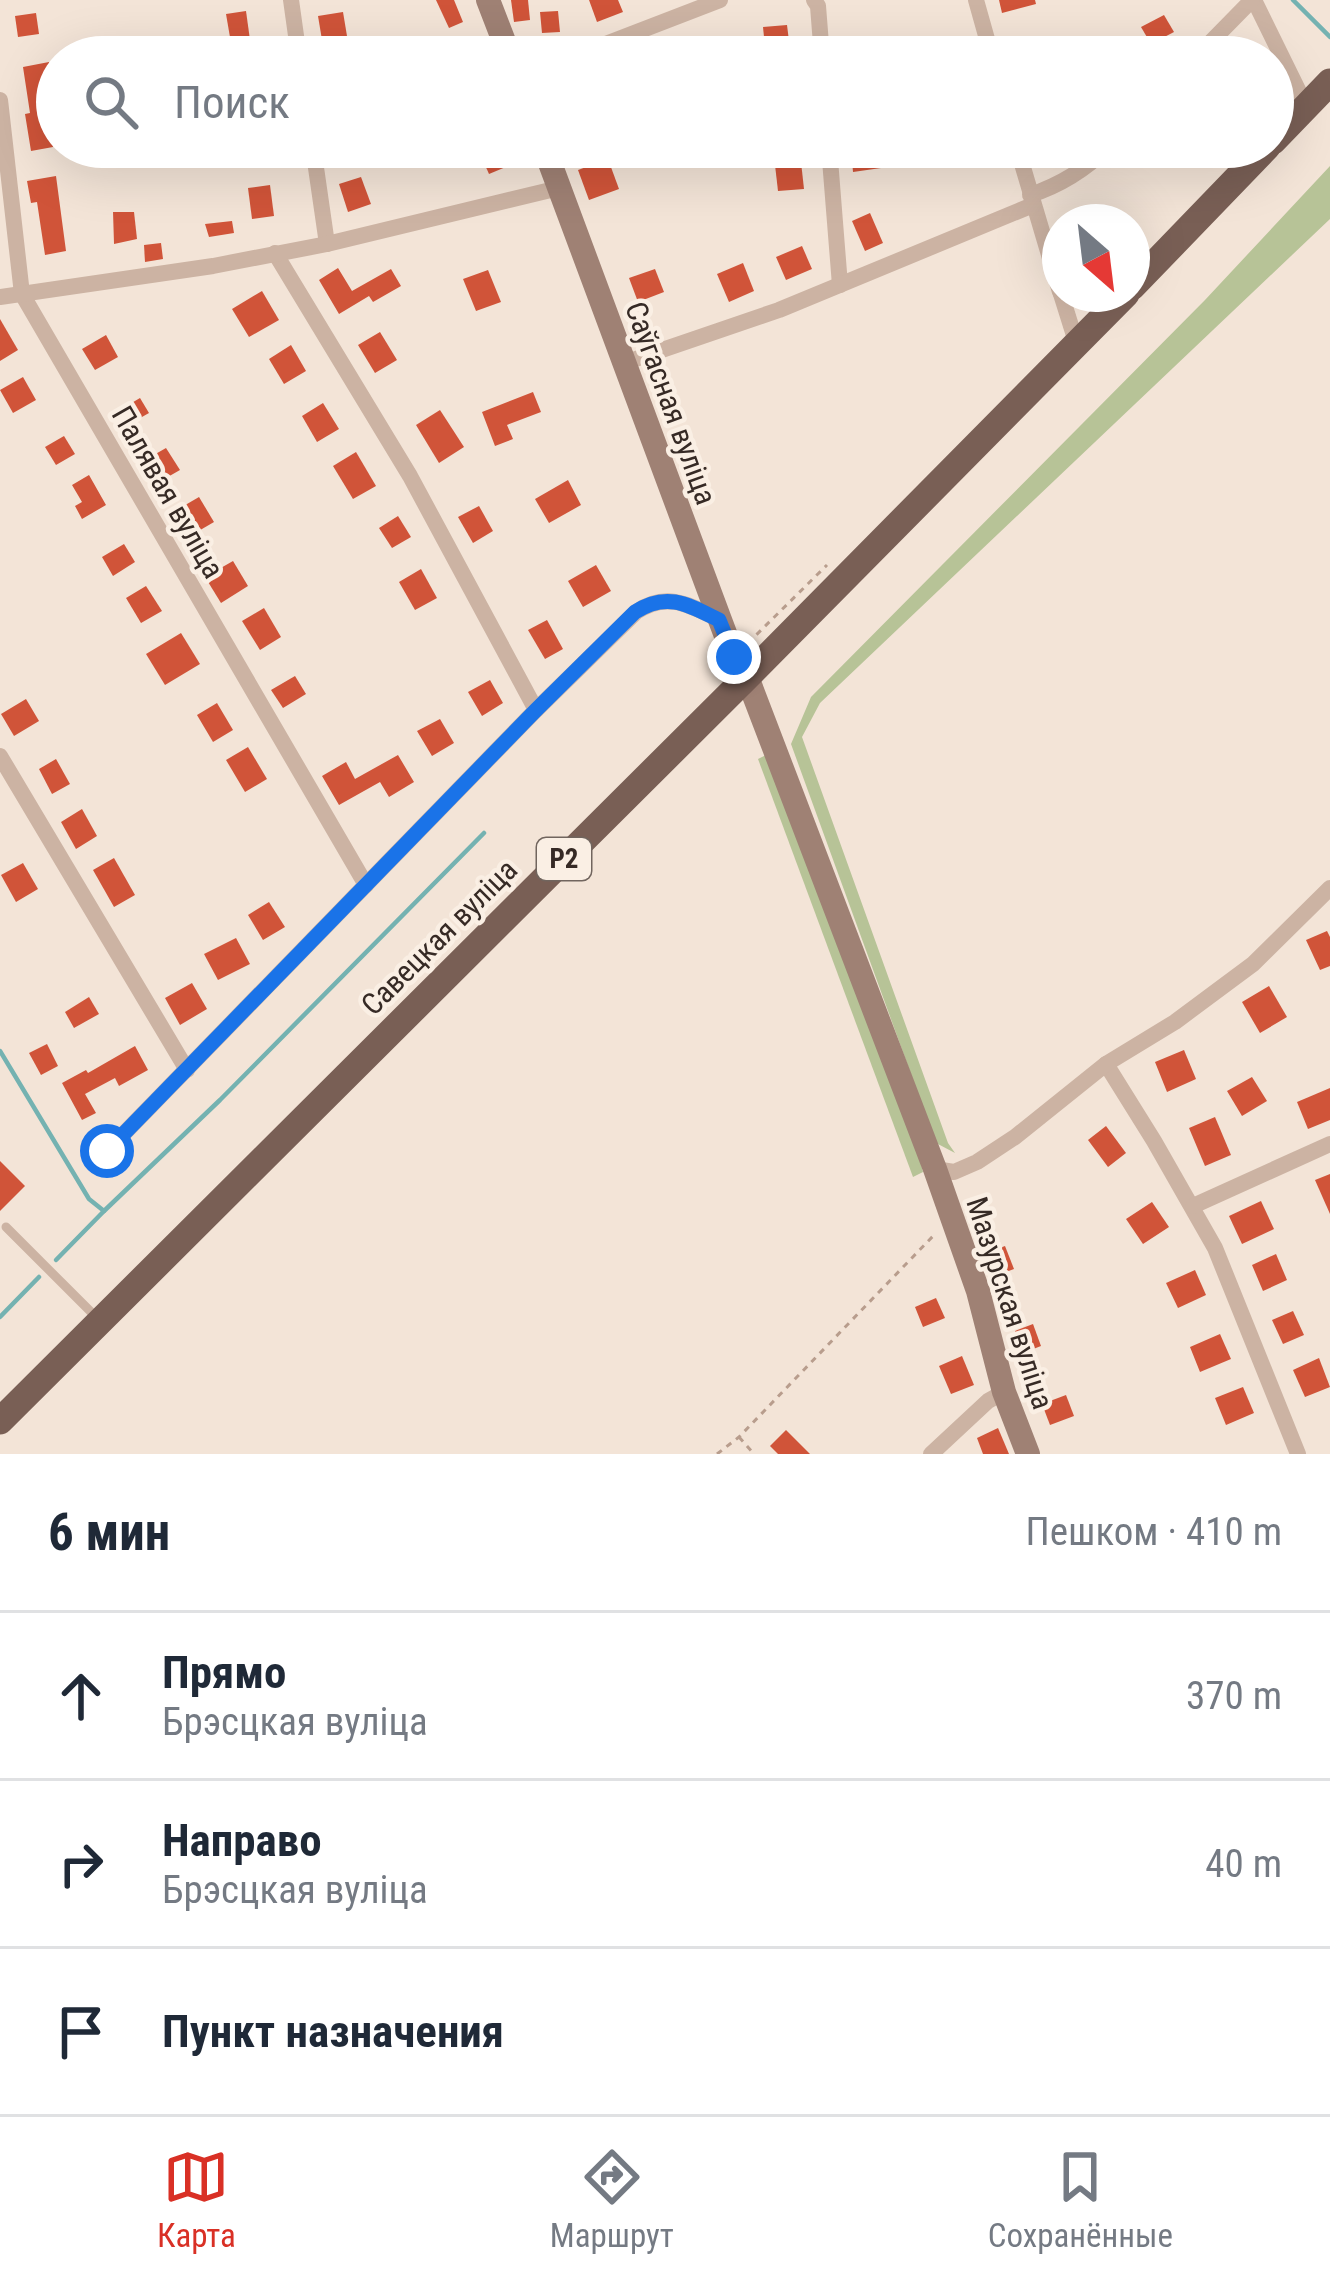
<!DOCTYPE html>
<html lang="ru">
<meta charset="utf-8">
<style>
:root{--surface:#fff;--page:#f2f2f3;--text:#1f2937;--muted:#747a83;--line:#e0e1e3;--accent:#d93025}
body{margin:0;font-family:"Roboto Condensed",sans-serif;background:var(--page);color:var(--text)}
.compass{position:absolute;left:1042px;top:204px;width:108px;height:108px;border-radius:50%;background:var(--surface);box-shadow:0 12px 48px #0002;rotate:152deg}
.stop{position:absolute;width:36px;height:36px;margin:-27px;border:9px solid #1a73e8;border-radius:50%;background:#fff}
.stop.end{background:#1a73e8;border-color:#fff;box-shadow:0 3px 12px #0008}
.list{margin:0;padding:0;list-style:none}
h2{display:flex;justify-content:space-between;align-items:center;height:156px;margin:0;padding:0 48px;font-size:51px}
h2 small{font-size:39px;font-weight:400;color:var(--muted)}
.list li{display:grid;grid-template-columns:78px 1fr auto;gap:36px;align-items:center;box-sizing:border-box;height:168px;padding:0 48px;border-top:3px solid var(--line)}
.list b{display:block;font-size:45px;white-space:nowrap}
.list p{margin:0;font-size:39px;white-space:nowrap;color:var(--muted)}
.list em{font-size:39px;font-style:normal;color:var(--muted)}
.icon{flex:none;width:66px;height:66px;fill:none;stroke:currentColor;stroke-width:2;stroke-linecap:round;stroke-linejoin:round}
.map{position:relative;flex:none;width:1330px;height:1454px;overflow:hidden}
.search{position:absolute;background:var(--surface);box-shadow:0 12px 48px #0002;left:36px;right:36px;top:36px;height:132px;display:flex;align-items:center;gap:30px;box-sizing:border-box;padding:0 42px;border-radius:66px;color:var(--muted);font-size:45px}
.sheet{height:660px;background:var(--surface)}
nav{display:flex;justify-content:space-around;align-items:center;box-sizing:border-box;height:168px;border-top:3px solid var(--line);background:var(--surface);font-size:33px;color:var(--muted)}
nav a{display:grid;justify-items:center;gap:6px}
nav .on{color:var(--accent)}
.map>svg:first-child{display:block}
</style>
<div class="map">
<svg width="1330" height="1454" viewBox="0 0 1330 1454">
<rect width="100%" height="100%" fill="#f3e4d7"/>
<g fill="#b7c397">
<polygon points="1330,166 1330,219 820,703 802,737 948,1143 955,1153 936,1143 791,744 811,697 1205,300"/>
<polygon points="766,755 913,1131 923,1172 913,1177 758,759"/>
</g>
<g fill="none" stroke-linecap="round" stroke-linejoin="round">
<g stroke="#74b2b1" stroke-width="4.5">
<polyline points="1293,0 1330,37"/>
<polyline points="0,1051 89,1199 104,1211 220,1100 484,833"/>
<polyline points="56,1260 104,1211"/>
<polyline points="0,1317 39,1277"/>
</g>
</g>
<g fill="#d05439">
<polygon points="436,0 454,0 463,22 449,28"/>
<polygon points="511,0 528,0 530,20 514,22"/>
<polygon points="589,0 618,0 623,12 597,22"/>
<polygon points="999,0 1035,0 1036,4 1002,13"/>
<polygon points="246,11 250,40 231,43 226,14"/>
<polygon points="558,11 560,32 542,33 540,12"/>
<polygon points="343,12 347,36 322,40 318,16"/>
<polygon points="36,13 39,34 18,37 15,16"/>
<polygon points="1164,15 1174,32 1151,44 1141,27"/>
<polygon points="787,25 791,57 766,57 763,27"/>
<polygon points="49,62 54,90 44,92 53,147 31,151 25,114 30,113 23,67"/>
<polygon points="233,147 262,147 263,161 236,164"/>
<polygon points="477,147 514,147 520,161 489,174"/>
<polygon points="851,147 879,147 881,168 853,172"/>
<polygon points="608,159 619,189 589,200 578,170"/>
<polygon points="801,162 804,189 778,191 775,165"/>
<polygon points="56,176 66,251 45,255 37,202 31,203 27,181"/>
<polygon points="361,177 371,204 348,212 339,184"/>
<polygon points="270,185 274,216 252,219 248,188"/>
<polygon points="113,212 134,212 137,239 114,244"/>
<polygon points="870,213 883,243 865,251 852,221"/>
<polygon points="232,221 234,233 209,237 205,224"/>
<polygon points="161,243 163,259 145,262 144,245"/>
<polygon points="802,246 812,269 786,280 776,257"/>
<polygon points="743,263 754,291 729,302 717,274"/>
<polygon points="338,268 352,291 391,269 401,286 373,302 369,296 339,314 319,280"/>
<polygon points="655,269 664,292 638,302 629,278"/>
<polygon points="488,270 501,302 476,311 463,279"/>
<polygon points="262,291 279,320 249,337 232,309"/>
<polygon points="0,319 18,350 0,361"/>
<polygon points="380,332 397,360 375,373 358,345"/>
<polygon points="106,335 118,357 95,370 82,349"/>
<polygon points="291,345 306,371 284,384 269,359"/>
<polygon points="23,377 36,400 13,413 0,390"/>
<polygon points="533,392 541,412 507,425 513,439 495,446 482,412"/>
<polygon points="140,398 149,413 126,426 118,411"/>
<polygon points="323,403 339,429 317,442 302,416"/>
<polygon points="440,410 464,447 439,463 416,425"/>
<polygon points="64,436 75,454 56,465 45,447"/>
<polygon points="166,448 180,470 159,482 145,460"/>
<polygon points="356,452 376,486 353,499 333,466"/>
<polygon points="89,475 106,505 82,519 75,506 82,502 72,485"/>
<polygon points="568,480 581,505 549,523 535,499"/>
<polygon points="199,497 214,522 190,536 175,511"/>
<polygon points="479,506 493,531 473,543 458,517"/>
<polygon points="398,516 411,537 392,548 379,528"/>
<polygon points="124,544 135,562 113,576 102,557"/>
<polygon points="233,561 248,586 221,603 205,577"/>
<polygon points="596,565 611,591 583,607 568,581"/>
<polygon points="421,569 437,598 415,610 399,582"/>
<polygon points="146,586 162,611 141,623 126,598"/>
<polygon points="264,608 281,637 260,650 242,621"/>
<polygon points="547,620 563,649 545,659 528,630"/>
<polygon points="181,633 200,664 165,685 146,654"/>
<polygon points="295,676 306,694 283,708 271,690"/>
<polygon points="490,680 503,703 482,716 468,692"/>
<polygon points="26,699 39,721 14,736 1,714"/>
<polygon points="217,703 233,730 213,742 197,715"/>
<polygon points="440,719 454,743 432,756 417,731"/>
<polygon points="248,747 267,779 245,792 226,760"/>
<polygon points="398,755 414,782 389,797 380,782 339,805 322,776 346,762 355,779"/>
<polygon points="56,759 70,784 52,794 39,769"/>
<polygon points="82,809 97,836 76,849 61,822"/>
<polygon points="114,858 135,895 114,907 93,870"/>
<polygon points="23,863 38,889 16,902 1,875"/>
<polygon points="269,902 285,927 263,940 248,915"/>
<polygon points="1327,931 1330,937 1330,966 1320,970 1306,940"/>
<polygon points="236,938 250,964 218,980 204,954"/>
<polygon points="192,983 207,1009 180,1025 165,998"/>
<polygon points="1269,986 1287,1017 1260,1033 1242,1002"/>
<polygon points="89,997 99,1014 74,1028 65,1012"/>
<polygon points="47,1044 58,1066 41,1075 29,1053"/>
<polygon points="135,1046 148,1070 119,1086 115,1078 85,1094 96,1113 82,1120 62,1083 86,1070 88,1073"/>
<polygon points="1184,1050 1196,1079 1167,1092 1155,1062"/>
<polygon points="1252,1077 1267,1101 1242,1116 1227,1091"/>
<polygon points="1330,1088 1330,1120 1308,1129 1297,1102"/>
<polygon points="1215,1117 1231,1155 1205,1166 1189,1128"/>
<polygon points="1106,1126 1126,1153 1108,1167 1088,1140"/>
<polygon points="0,1161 25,1186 0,1211"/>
<polygon points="1330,1174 1330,1214 1315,1180"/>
<polygon points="1261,1201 1274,1229 1242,1244 1229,1216"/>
<polygon points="1152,1202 1169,1227 1143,1244 1126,1219"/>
<polygon points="1005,1246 1014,1269 995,1276 986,1253"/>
<polygon points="1276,1254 1287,1280 1263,1291 1252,1265"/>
<polygon points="1195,1270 1206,1295 1178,1308 1166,1283"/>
<polygon points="936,1298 945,1318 923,1327 915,1307"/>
<polygon points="1293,1311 1304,1335 1283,1344 1272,1320"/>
<polygon points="1033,1324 1041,1346 1023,1353 1015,1331"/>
<polygon points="1220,1334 1231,1359 1200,1372 1190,1347"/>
<polygon points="962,1356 974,1385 951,1394 939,1366"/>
<polygon points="1319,1358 1330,1387 1305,1397 1293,1370"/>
<polygon points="1243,1387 1254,1413 1226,1425 1215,1398"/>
<polygon points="1066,1395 1074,1416 1050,1425 1042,1404"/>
<polygon points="998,1428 1009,1454 983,1454 977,1438"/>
<polygon points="786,1430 810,1454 778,1454 770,1446"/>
</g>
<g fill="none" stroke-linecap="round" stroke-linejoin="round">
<g stroke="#b89d8d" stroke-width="3" stroke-dasharray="6 6" stroke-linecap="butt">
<polyline points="748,643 827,565"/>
<polyline points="739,1437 754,1454"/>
<polyline points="717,1454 739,1437 935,1234"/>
</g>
<polyline stroke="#ccb3a3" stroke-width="9" points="6,1227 96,1317"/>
<g stroke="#ccb3a3" stroke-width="16">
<polyline points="291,0 299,57"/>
<polyline points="814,0 818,6 822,57"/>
<polyline points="976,0 992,57"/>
<polyline points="1254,0 1306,106"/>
<polyline points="572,57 720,0"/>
<polyline points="1196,57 1252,0"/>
<polyline points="0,100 22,294 366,885"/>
<polyline points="313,147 327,244"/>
<polyline points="829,147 840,285"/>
<polyline points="1017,147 1060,292"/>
<path d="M1030,195c31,-10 55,-25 78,-48"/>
<polyline points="275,253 410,476 536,710"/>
<polyline points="1061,294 1077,345"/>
<polyline points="0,297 213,266 327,244 559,188"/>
<polyline points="624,363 779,310 1033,205"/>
<polyline points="0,756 187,1070"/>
<polyline points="1106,1064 1154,1141 1215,1248 1298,1454"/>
<path d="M107,1151l429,-441 100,-98c31,-21 53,-7 84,8"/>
<polyline points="935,1169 954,1172 977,1162 1015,1137 1106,1064 1175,1022 1253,964 1330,888"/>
<polyline points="1193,1206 1330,1144"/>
<polyline points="931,1454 988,1401 1004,1392"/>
</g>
<g stroke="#9f8174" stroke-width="24">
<polyline points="488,0 510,57"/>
<polyline points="544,147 720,620 734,657 747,677 935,1169 978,1291 1004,1392 1028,1454"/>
</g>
<g stroke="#795f55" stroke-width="27">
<polyline points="1273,141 1330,82"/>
<polyline points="1132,287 1267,147"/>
<polyline points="0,1421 747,677 1126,294"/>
</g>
</g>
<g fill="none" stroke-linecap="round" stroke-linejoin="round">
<path stroke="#1a73e8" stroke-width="15" d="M107,1151l429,-441 99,-98c32,-21 54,-7 84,8l15,37"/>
</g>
<g text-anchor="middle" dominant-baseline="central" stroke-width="9" stroke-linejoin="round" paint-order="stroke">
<rect fill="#faefe4" stroke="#71655e" stroke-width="3" x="537" y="838" width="54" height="42" rx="9"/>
<g font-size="27" font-weight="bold" fill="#362a25">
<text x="564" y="859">Р2</text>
</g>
<g font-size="30" fill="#362a25" stroke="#faefe4">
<text transform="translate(671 403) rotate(70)">Саўгасная вуліца</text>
<text transform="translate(168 492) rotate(60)">Палявая вуліца</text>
<text transform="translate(439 937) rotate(-45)">Савецкая вуліца</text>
<text transform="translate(1010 1303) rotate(72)">Мазурская вуліца</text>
</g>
</g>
</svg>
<svg class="compass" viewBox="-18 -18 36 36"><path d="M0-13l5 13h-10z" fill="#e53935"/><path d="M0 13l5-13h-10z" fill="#747a83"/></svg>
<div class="stop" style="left:107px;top:1151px"></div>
<div class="stop end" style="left:734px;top:657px"></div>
<div class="search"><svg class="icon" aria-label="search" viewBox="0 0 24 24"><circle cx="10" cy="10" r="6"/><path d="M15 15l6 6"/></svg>Поиск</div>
</div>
<section class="sheet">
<h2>6 мин<small>Пешком · 410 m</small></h2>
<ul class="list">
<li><svg class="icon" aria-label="ahead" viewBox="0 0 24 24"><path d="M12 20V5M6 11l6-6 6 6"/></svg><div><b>Прямо</b><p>Брэсцкая вуліца</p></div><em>370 m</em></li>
<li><svg class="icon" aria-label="right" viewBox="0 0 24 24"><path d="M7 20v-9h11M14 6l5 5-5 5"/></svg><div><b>Направо</b><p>Брэсцкая вуліца</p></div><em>40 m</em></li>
<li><svg class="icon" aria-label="arrive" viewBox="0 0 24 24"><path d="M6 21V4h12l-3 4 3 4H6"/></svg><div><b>Пункт назначения</b></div></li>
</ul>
</section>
<nav>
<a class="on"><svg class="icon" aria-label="map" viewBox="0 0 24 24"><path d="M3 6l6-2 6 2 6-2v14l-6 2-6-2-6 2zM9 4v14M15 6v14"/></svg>Карта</a>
<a><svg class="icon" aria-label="directions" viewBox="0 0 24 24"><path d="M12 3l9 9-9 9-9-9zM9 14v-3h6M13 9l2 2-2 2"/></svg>Маршрут</a>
<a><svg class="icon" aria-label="saved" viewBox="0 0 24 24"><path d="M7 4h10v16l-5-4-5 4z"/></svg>Сохранённые</a>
</nav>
